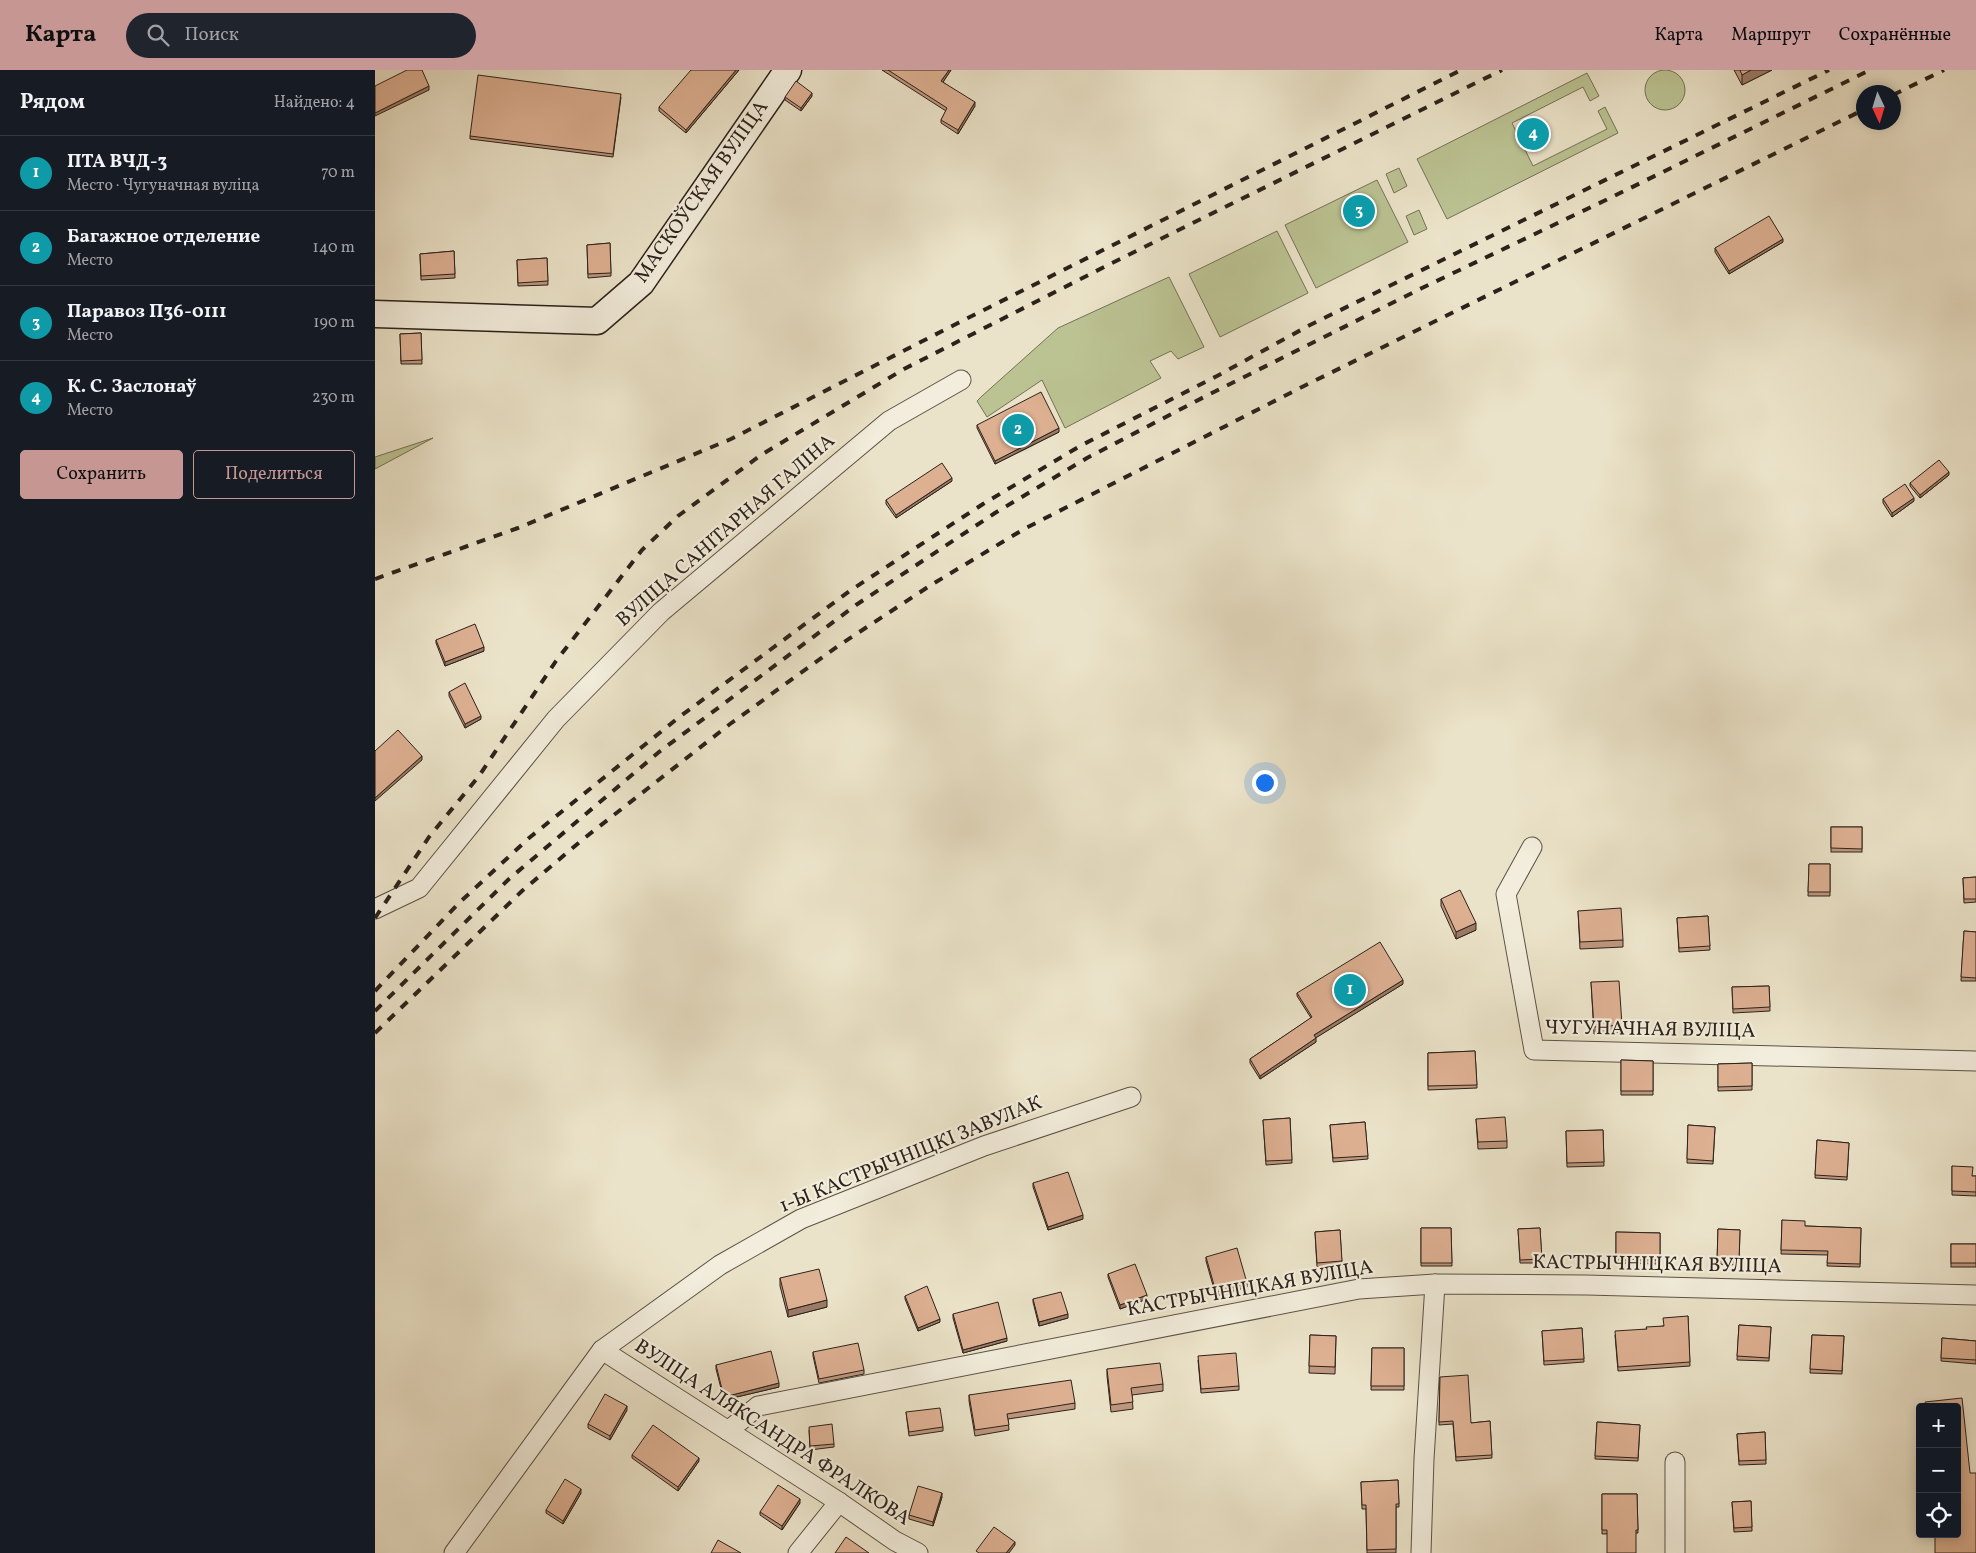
<!DOCTYPE html>
<html lang="ru">
<meta charset="utf-8">
<style>
:root{--surface:#171b24;--page:#20242c;--text:#f1f3f6;--muted:#9ea1a6;--line:#363941;--accent:#c59692}
body{margin:0;font-family:Vollkorn,serif;background:var(--page);color:var(--text)}
.controls{position:absolute;right:15px;bottom:15px;display:grid;overflow:hidden;border-radius:5px;box-shadow:0 2px 12px #0003}
.controls button{width:45px;height:45px;display:grid;place-items:center;padding:0;border:0;border-bottom:1px solid var(--line);background:var(--surface);color:var(--text);font:25px sans-serif}
.compass{position:absolute;left:1481px;top:15px;width:45px;height:45px;border-radius:50%;background:var(--surface);box-shadow:0 2px 12px #0003;rotate:176deg}
.you{position:absolute;left:889px;top:712px;width:18px;height:18px;margin:-12px;border:4px solid #fff;border-radius:50%;background:#1a73e8;box-shadow:0 0 0 8px #1a73e833}
.badge{display:grid;place-items:center;width:32px;height:32px;border-radius:50%;background:var(--accent);color:#fff;font-size:16px;font-weight:700}
.pin{position:absolute;translate:-50% -50%;border:2px solid #fff;box-shadow:0 1px 5px #0006}
.list{margin:0;padding:0;list-style:none}
h2{display:flex;justify-content:space-between;align-items:center;height:65px;margin:0;padding:0 20px;font-size:21px}
h2 small{font-size:16px;font-weight:400;color:var(--muted)}
.list li{display:grid;grid-template-columns:32px 1fr auto;gap:15px;align-items:center;box-sizing:border-box;height:75px;padding:0 20px;border-top:1px solid var(--line)}
.list b{display:block;font-size:19px;white-space:nowrap}
.list p{margin:0;font-size:16px;white-space:nowrap;color:var(--muted)}
.list em{font-size:16px;font-style:normal;color:var(--muted)}
.actions{display:flex;gap:10px;padding:15px 20px}
.actions a{flex:1;padding:11px 0;border:1px solid var(--accent);border-radius:5px;text-align:center;font-size:18px;color:var(--accent)}
.actions .main{background:var(--accent);color:#111}
.icon{flex:none;width:28px;height:28px;fill:none;stroke:currentColor;stroke-width:2;stroke-linecap:round;stroke-linejoin:round}
.map{position:relative;flex:none;width:1601px;height:1483px;overflow:hidden}
header{display:flex;align-items:center;gap:30px;box-sizing:border-box;height:70px;padding:0 25px;background:var(--accent);color:#111}
header strong{font-size:24px}
nav{display:flex;gap:28px;margin-inline-start:auto;font-size:18px}
.search{width:350px;height:45px;background:var(--page);display:flex;align-items:center;gap:12px;box-sizing:border-box;padding:0 18px;border-radius:28px;color:var(--muted);font-size:19px}
main{display:flex}
aside{flex:1;background:var(--surface)}
.map>svg:first-child{display:block}
</style>
<header>
<strong>Карта</strong>
<div class="search"><svg class="icon" aria-label="search" viewBox="0 0 24 24"><circle cx="10" cy="10" r="6"/><path d="M15 15l6 6"/></svg>Поиск</div>
<nav><a>Карта</a><a>Маршрут</a><a>Сохранённые</a></nav>
</header>
<main>
<aside>
<h2>Рядом<small>Найдено: 4</small></h2>
<ul class="list">
<li><span class="badge" style="background:#0f9aa8">1</span><div><b>ПТА ВЧД-3</b><p>Место · Чугуначная вуліца</p></div><em>70 m</em></li>
<li><span class="badge" style="background:#0f9aa8">2</span><div><b>Багажное отделение</b><p>Место</p></div><em>140 m</em></li>
<li><span class="badge" style="background:#0f9aa8">3</span><div><b>Паравоз П36-0111</b><p>Место</p></div><em>190 m</em></li>
<li><span class="badge" style="background:#0f9aa8">4</span><div><b>К. С. Заслонаў</b><p>Место</p></div><em>230 m</em></li>
</ul>
<div class="actions"><a class="main">Сохранить</a><a>Поделиться</a></div>
</aside>
<div class="map">
<svg width="1601" height="1483" viewBox="0 0 1601 1483">
<rect width="100%" height="100%" fill="#ebe3c9"/>
<filter id="stains"><feTurbulence type="fractalNoise" baseFrequency=".004" numOctaves="4"/><feColorMatrix values="0 0 0 0 .2 0 0 0 0 .09 0 0 0 0 .02 0 0 0 .5 -.17"/></filter>
<radialGradient id="worn" r=".72"><stop offset=".6" stop-color="#630" stop-opacity="0"/><stop offset="1" stop-color="#630" stop-opacity=".3"/></radialGradient>
<g fill="#bcc393" stroke="#747257">
<circle cx="1290" cy="20" r="20"/>
<polygon points="1212,3 1224,26 1215,31 1208,17 1137,53 1158,96 1232,59 1223,41 1230,37 1243,63 1072,149 1042,89"/>
<polygon points="1024,98 1032,116 1019,123 1011,104"/>
<polygon points="1002,110 1033,172 941,218 910,155"/>
<polygon points="1044,140 1052,159 1039,165 1031,146"/>
<polygon points="902,161 933,223 845,267 814,204"/>
<polygon points="794,207 829,277 803,289 796,281 775,291 786,308 690,358 667,310 612,347 602,331 607,326 683,258"/>
<polygon points="58,368 0,399 0,387"/>
</g>
<g fill="none" stroke-linecap="round" stroke-linejoin="round">
<defs>
<g id="street">
<polyline points="1157,777 1131,824 1159,980 1601,991"/>
<polyline points="0,839 44,818 181,649 286,542 514,351 586,310"/>
<polyline points="227,1280 464,1432 520,1471 543,1483"/>
<polyline points="353,1361 383,1336 984,1219 1060,1214 1211,1215 1601,1225"/>
<polyline points="79,1483 227,1280 345,1195 426,1149 609,1076 756,1027"/>
<polyline points="423,1483 464,1432"/>
<polyline points="1046,1483 1049,1389 1060,1214"/>
<polyline points="1300,1483 1300,1392"/>
</g>
<polyline id="secondary" points="0,244 222,251 266,213 413,0"/>
</defs>
<use href="#street" stroke="#5c5246" stroke-width="21"/>
<use href="#secondary" stroke="#2c221b" stroke-width="29"/>
<use href="#street" stroke="#f2eddc" stroke-width="19"/>
<use href="#secondary" stroke="#f2eddc" stroke-width="26"/>
<g stroke="#2c221b" stroke-width="4" stroke-dasharray="9 9" stroke-linecap="butt">
<polyline points="1518,25 1569,0"/>
<polyline points="0,509 143,458 356,369 583,253 1086,0"/>
<polyline points="0,848 54,767 104,706 181,591 267,480 303,446 386,385 529,299 737,193 1127,0"/>
<polyline points="0,921 84,833 154,768 303,648 476,520 608,434 705,376 842,306 935,255 1454,0"/>
<polyline points="0,941 134,809 284,682 481,535 620,443 712,388 831,326 1047,218 1235,128 1495,0"/>
<polyline points="0,963 147,821 207,770 355,654 463,576 556,515 649,459 927,317 1488,40"/>
</g>
</g>
<g fill="#be977e" stroke="#2c221b">
<polygon points="364,0 311,63 284,41 284,37"/>
<polygon points="507,0 576,0 568,12 600,36 583,64 566,53 566,50 571,41"/>
<polygon points="1359,0 1397,0 1367,15"/>
<polygon points="437,26 426,41 410,30 410,27"/>
<polygon points="246,27 238,87 95,69 95,66"/>
<polygon points="1408,172 1354,204 1340,182 1340,178"/>
<polygon points="235,173 236,206 213,208 212,175"/>
<polygon points="79,181 80,208 46,210 45,184"/>
<polygon points="172,188 173,215 143,216 142,190"/>
<polygon points="46,263 47,294 26,294 25,264"/>
<polygon points="602,355 684,362 620,394 602,358"/>
<polygon points="1574,405 1545,428 1535,416 1535,413"/>
<polygon points="577,411 521,448 511,434 511,430"/>
<polygon points="1508,429 1539,431 1517,447 1508,433"/>
<polygon points="61,570 109,581 70,596 61,573"/>
<polygon points="74,622 106,649 90,658 74,626"/>
<rect x="1456" y="757" width="31" height="25"/>
<polygon points="1434,794 1455,794 1455,826 1433,826"/>
<polygon points="1601,807 1601,832 1589,833 1588,808"/>
<polygon points="1066,829 1101,860 1081,869 1066,836"/>
<polygon points="1203,841 1248,870 1248,877 1205,879"/>
<polygon points="1333,846 1335,880 1304,882 1302,848"/>
<polygon points="1589,861 1601,862 1601,911 1586,911"/>
<polygon points="1216,912 1247,955 1247,962 1219,964"/>
<polygon points="1028,914 940,968 941,972 885,1009 875,993 875,989 936,948 922,926 922,923"/>
<polygon points="1394,916 1395,941 1358,943 1357,917"/>
<polygon points="1100,981 1102,1018 1053,1020 1053,983"/>
<polygon points="1246,990 1278,991 1278,1025 1246,1025"/>
<polygon points="1377,993 1377,1020 1343,1021 1343,994"/>
<polygon points="915,1048 917,1093 891,1095 888,1050"/>
<polygon points="1101,1049 1132,1071 1132,1078 1103,1079"/>
<polygon points="990,1052 993,1089 958,1092 955,1055"/>
<polygon points="1313,1055 1340,1057 1338,1094 1312,1093"/>
<polygon points="1228,1060 1229,1096 1192,1097 1191,1061"/>
<polygon points="1442,1070 1474,1073 1472,1110 1440,1108"/>
<polygon points="1577,1096 1597,1106 1601,1106 1601,1126 1577,1125"/>
<polygon points="658,1113 708,1149 673,1160 658,1117"/>
<polygon points="1407,1150 1430,1156 1486,1158 1485,1197 1452,1196 1453,1185 1406,1184"/>
<polygon points="1046,1158 1076,1158 1077,1196 1046,1196"/>
<polygon points="1165,1158 1167,1193 1145,1193 1143,1159"/>
<polygon points="1343,1159 1365,1160 1364,1195 1342,1194"/>
<polygon points="965,1160 967,1195 942,1197 940,1162"/>
<polygon points="1241,1162 1285,1163 1285,1194 1241,1193"/>
<rect x="1576" y="1174" width="25" height="23"/>
<polygon points="831,1187 872,1217 841,1226 831,1191"/>
<polygon points="733,1204 772,1229 745,1239 733,1207"/>
<polygon points="405,1208 452,1237 413,1247 405,1216"/>
<polygon points="530,1226 565,1252 543,1261 530,1229"/>
<polygon points="658,1229 693,1248 664,1256 658,1232"/>
<polygon points="578,1244 632,1271 588,1283 578,1248"/>
<polygon points="1313,1246 1315,1296 1243,1301 1240,1265 1288,1256"/>
<polygon points="1364,1255 1396,1257 1394,1291 1362,1290"/>
<polygon points="1207,1258 1209,1292 1169,1295 1167,1261"/>
<polygon points="935,1265 961,1266 960,1304 934,1303"/>
<polygon points="1437,1265 1469,1266 1467,1304 1435,1303"/>
<polygon points="1567,1268 1601,1271 1601,1294 1566,1291"/>
<polygon points="997,1278 1029,1278 1029,1320 996,1320"/>
<polygon points="438,1282 489,1300 489,1304 444,1313 438,1286"/>
<polygon points="823,1290 864,1316 864,1320 826,1323"/>
<polygon points="341,1295 404,1317 349,1330 341,1299"/>
<polygon points="732,1299 788,1314 788,1321 757,1325 758,1339 736,1342 732,1306"/>
<polygon points="1065,1307 1096,1353 1115,1351 1117,1388 1081,1391 1078,1354 1064,1355"/>
<polygon points="594,1325 700,1333 700,1339 633,1349 634,1360 600,1366 594,1331"/>
<polygon points="252,1340 235,1370 213,1358 213,1354"/>
<polygon points="531,1342 568,1357 568,1361 534,1366"/>
<polygon points="1222,1352 1265,1355 1263,1391 1220,1389"/>
<polygon points="434,1360 459,1374 459,1377 435,1380"/>
<polygon points="1390,1362 1391,1394 1364,1395 1362,1364"/>
<polygon points="257,1385 324,1391 303,1421 257,1388"/>
<polygon points="1023,1410 1024,1437 1021,1437 1021,1483 992,1483 991,1439 987,1439 986,1412"/>
<polygon points="206,1423 188,1454 171,1443 171,1440"/>
<polygon points="1227,1424 1262,1424 1263,1463 1227,1464"/>
<polygon points="567,1427 558,1456 534,1449 534,1445"/>
<polygon points="1376,1431 1377,1461 1359,1462 1357,1432"/>
<polygon points="425,1433 407,1460 385,1445 385,1442"/>
</g>
<g fill="#9b7b66" stroke="#2c221b">
<polygon points="361,0 364,0 311,63 311,60"/>
<polygon points="574,0 576,0 566,15 566,11"/>
<polygon points="1376,0 1397,0 1367,15 1367,5"/>
<polygon points="54,16 54,20 0,46 0,43"/>
<polygon points="437,23 437,26 426,41 426,38"/>
<polygon points="600,32 600,36 583,64 583,60"/>
<polygon points="1408,169 1408,172 1354,204 1354,201"/>
<polygon points="684,358 684,362 620,394 620,391"/>
<polygon points="1574,402 1574,405 1545,428 1545,425"/>
<polygon points="577,408 577,411 521,448 521,445"/>
<polygon points="1539,428 1539,431 1517,447 1517,443"/>
<polygon points="109,577 109,581 70,596 70,592"/>
<polygon points="106,646 106,649 90,658 90,654"/>
<polygon points="47,686 47,690 0,731 0,728"/>
<polygon points="1101,853 1101,860 1081,869 1081,862"/>
<polygon points="1028,910 1028,914 939,969 939,965"/>
<polygon points="941,968 941,972 885,1009 885,1006"/>
<polygon points="708,1145 708,1149 673,1160 673,1157"/>
<polygon points="872,1213 872,1217 841,1226 841,1222"/>
<polygon points="772,1225 772,1229 745,1239 745,1235"/>
<polygon points="452,1230 452,1237 413,1247 413,1240"/>
<polygon points="693,1244 693,1248 664,1256 664,1252"/>
<polygon points="565,1249 565,1252 543,1261 543,1258"/>
<polygon points="632,1268 632,1271 588,1283 588,1280"/>
<polygon points="404,1313 404,1317 349,1330 349,1327"/>
<polygon points="252,1336 252,1340 235,1370 235,1366"/>
<polygon points="324,1388 324,1391 303,1421 303,1417"/>
<polygon points="206,1419 206,1423 188,1454 188,1451"/>
<polygon points="567,1423 567,1427 558,1456 558,1452"/>
<polygon points="425,1429 425,1433 407,1460 407,1456"/>
<polygon points="640,1472 640,1475 634,1483 631,1483"/>
</g>
<g fill="#ddb092" stroke="#2c221b">
<polygon points="32,0 47,0 54,16 0,43 0,16"/>
<polygon points="316,0 361,0 311,60 284,37"/>
<polygon points="513,0 574,0 566,11 600,32 583,60 566,50 572,38"/>
<polygon points="1365,0 1376,0 1367,5"/>
<polygon points="103,5 246,24 238,84 95,66"/>
<polygon points="421,11 437,23 426,38 410,27"/>
<polygon points="1394,146 1408,169 1354,201 1340,178"/>
<polygon points="235,173 236,203 213,204 212,175"/>
<polygon points="79,181 80,204 46,206 45,184"/>
<polygon points="172,188 173,211 143,213 142,190"/>
<polygon points="46,263 47,290 26,291 25,264"/>
<polygon points="666,322 684,358 620,391 602,355"/>
<polygon points="1564,390 1574,402 1545,425 1535,413"/>
<polygon points="567,393 577,408 521,445 511,430"/>
<polygon points="1530,414 1539,428 1517,443 1508,429"/>
<polygon points="100,554 109,577 70,592 61,570"/>
<polygon points="90,613 106,646 90,654 74,622"/>
<polygon points="23,660 47,686 0,728 0,681"/>
<polygon points="1456,757 1487,757 1487,779 1456,778"/>
<polygon points="1434,794 1455,794 1455,822 1433,822"/>
<polygon points="1601,807 1601,829 1589,829 1588,808"/>
<polygon points="1085,820 1101,853 1081,862 1066,829"/>
<polygon points="1246,838 1248,870 1205,872 1203,841"/>
<polygon points="1333,846 1335,876 1304,878 1302,848"/>
<polygon points="1589,861 1601,862 1601,908 1586,907"/>
<polygon points="1005,872 1028,910 939,965 941,968 885,1006 875,989 937,947 922,923"/>
<polygon points="1244,911 1247,955 1219,957 1216,912"/>
<polygon points="1394,916 1395,937 1358,939 1357,917"/>
<polygon points="1100,981 1102,1015 1053,1016 1053,983"/>
<polygon points="1246,990 1278,991 1278,1021 1246,1021"/>
<polygon points="1377,993 1377,1016 1343,1017 1343,994"/>
<polygon points="1130,1047 1132,1071 1103,1072 1101,1049"/>
<polygon points="915,1048 917,1090 891,1091 888,1050"/>
<polygon points="990,1052 993,1086 958,1088 955,1055"/>
<polygon points="1313,1055 1340,1057 1338,1091 1312,1089"/>
<polygon points="1228,1060 1229,1092 1192,1093 1191,1061"/>
<polygon points="1442,1070 1474,1073 1472,1107 1440,1105"/>
<polygon points="1577,1096 1598,1097 1597,1106 1601,1106 1601,1122 1577,1121"/>
<polygon points="693,1102 708,1145 673,1157 658,1113"/>
<polygon points="1407,1150 1430,1151 1430,1156 1486,1158 1485,1194 1452,1193 1453,1181 1406,1180"/>
<polygon points="1046,1158 1076,1158 1077,1193 1046,1193"/>
<polygon points="1165,1158 1167,1189 1145,1190 1143,1159"/>
<polygon points="1343,1159 1365,1160 1364,1192 1342,1191"/>
<polygon points="965,1160 967,1191 942,1193 940,1162"/>
<polygon points="1241,1162 1285,1163 1285,1190 1241,1190"/>
<rect x="1576" y="1174" width="25" height="19"/>
<polygon points="862,1178 872,1213 841,1222 831,1187"/>
<polygon points="760,1194 772,1225 745,1235 733,1204"/>
<polygon points="444,1199 452,1230 413,1240 405,1208"/>
<polygon points="552,1216 565,1249 543,1258 530,1226"/>
<polygon points="686,1222 693,1244 664,1252 658,1229"/>
<polygon points="623,1232 632,1268 588,1280 578,1244"/>
<polygon points="1313,1246 1315,1292 1243,1297 1240,1261 1272,1259 1271,1257 1289,1256 1288,1248"/>
<polygon points="1364,1255 1396,1257 1394,1288 1362,1286"/>
<polygon points="1207,1258 1209,1289 1169,1291 1167,1261"/>
<polygon points="935,1265 961,1266 960,1297 934,1296"/>
<polygon points="1437,1265 1469,1266 1467,1301 1435,1299"/>
<polygon points="1567,1268 1601,1271 1601,1290 1566,1288"/>
<polygon points="483,1273 489,1300 444,1309 438,1282"/>
<polygon points="997,1278 1029,1278 1029,1316 996,1316"/>
<polygon points="396,1281 404,1313 349,1327 341,1295"/>
<polygon points="861,1283 864,1316 826,1319 823,1286"/>
<polygon points="785,1293 788,1314 756,1318 758,1332 736,1335 732,1299"/>
<polygon points="1093,1305 1096,1353 1115,1351 1117,1385 1081,1387 1078,1351 1064,1352 1065,1307"/>
<polygon points="696,1310 700,1333 632,1344 634,1355 600,1360 594,1325"/>
<polygon points="230,1324 252,1336 235,1366 213,1354"/>
<polygon points="1587,1328 1595,1403 1601,1403 1601,1483 1560,1483 1560,1464 1582,1464 1582,1337 1551,1337 1550,1332"/>
<polygon points="565,1338 568,1357 534,1362 531,1342"/>
<polygon points="1222,1352 1265,1355 1263,1388 1220,1386"/>
<polygon points="457,1354 459,1374 435,1376 434,1357"/>
<polygon points="278,1355 324,1388 303,1417 257,1385"/>
<polygon points="1390,1362 1391,1390 1364,1391 1362,1364"/>
<polygon points="190,1409 206,1419 188,1451 171,1440"/>
<polygon points="1023,1410 1024,1434 1021,1434 1021,1479 992,1480 991,1435 987,1435 986,1412"/>
<polygon points="403,1415 425,1429 407,1456 385,1442"/>
<polygon points="543,1416 567,1423 558,1452 534,1445"/>
<polygon points="1227,1424 1262,1424 1263,1460 1261,1460 1261,1483 1232,1483 1232,1460 1227,1460"/>
<polygon points="1376,1431 1377,1457 1359,1458 1357,1432"/>
<polygon points="619,1457 640,1472 631,1483 604,1483 601,1481"/>
<polygon points="471,1467 494,1483 460,1483"/>
<polygon points="343,1470 366,1483 336,1483"/>
</g>
<g text-anchor="middle" dominant-baseline="central" stroke-width="4.5" stroke-linejoin="round" paint-order="stroke">
<g font-size="20" fill="#2c221b" stroke="#f2eddc">
<text transform="translate(327 122) rotate(-55)">МАСКОЎСКАЯ ВУЛІЦА</text>
<text transform="translate(351 461) rotate(-41)">ВУЛІЦА САНІТАРНАЯ ГАЛІНА</text>
<text transform="translate(1275 960) rotate(1)">ЧУГУНАЧНАЯ ВУЛІЦА</text>
<text transform="translate(536 1085) rotate(-22)">1-Ы КАСТРЫЧНІЦКІ ЗАВУЛАК</text>
<text transform="translate(1282 1195) rotate(1)">КАСТРЫЧНІЦКАЯ ВУЛІЦА</text>
<text transform="translate(875 1219) rotate(-10)">КАСТРЫЧНІЦКАЯ ВУЛІЦА</text>
<text transform="translate(397 1363) rotate(33)">ВУЛІЦА АЛЯКСАНДРА ФРАЛКОВА</text>
</g>
</g>
<rect width="100%" height="100%" filter="url(#stains)"/>
<rect width="100%" height="100%" fill="url(#worn)"/>
</svg>
<div class="controls">
<button>+</button>
<button>−</button>
<button><svg class="icon" aria-label="locate" viewBox="0 0 24 24"><circle cx="12" cy="12" r="6"/><path d="M12 2v4M12 18v4M2 12h4M18 12h4"/></svg></button>
</div>
<svg class="compass" viewBox="-18 -18 36 36"><path d="M0-13l5 13h-10z" fill="#e53935"/><path d="M0 13l5-13h-10z" fill="#9ea1a6"/></svg>
<div class="you"></div>
<div class="pin badge" style="left:975px;top:920px;background:#0f9aa8">1</div>
<div class="pin badge" style="left:643px;top:360px;background:#0f9aa8">2</div>
<div class="pin badge" style="left:984px;top:141px;background:#0f9aa8">3</div>
<div class="pin badge" style="left:1158px;top:64px;background:#0f9aa8">4</div>
</div>
</main>
